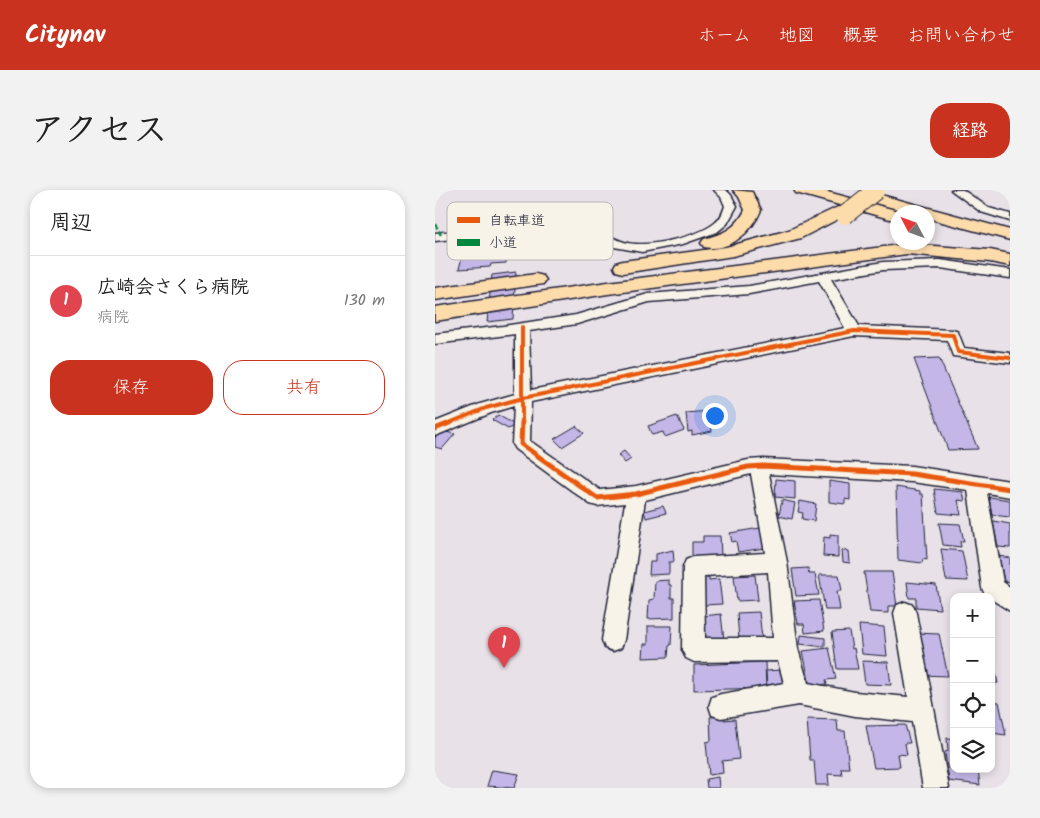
<!DOCTYPE html>
<html lang="ja">
<meta charset="utf-8">
<style>
:root{--surface:#fff;--page:#f2f2f2;--text:#222;--muted:#767676;--line:#e0e0e0;--accent:#c8321e}
body{margin:0;font-family:Kalam,"Klee One",sans-serif;background:var(--page);color:var(--text)}
.controls{position:absolute;right:15px;bottom:15px;display:grid;overflow:hidden;border-radius:10px;box-shadow:0 2px 8px #0003}
.controls button{width:45px;height:45px;display:grid;place-items:center;padding:0;border:0;border-bottom:1px solid var(--line);background:var(--surface);color:var(--text);font:25px sans-serif}
.compass{position:absolute;left:455px;top:15px;width:45px;height:45px;border-radius:50%;background:var(--surface);box-shadow:0 2px 8px #0003;rotate:311deg}
.you{position:absolute;left:279px;top:225px;width:18px;height:18px;margin:-12px;border:4px solid #fff;border-radius:50%;background:#1a73e8;box-shadow:0 0 0 8px #1a73e833}
.badge{display:grid;place-items:center;width:32px;height:32px;border-radius:50%;background:var(--accent);color:#fff;font-size:16px;font-weight:700}
.pin{position:absolute;translate:-50% -41px;filter:drop-shadow(0 1px 2px #0008)}
.pin::after{content:'';position:absolute;top:26px;width:18px;height:15px;background:inherit;clip-path:polygon(0 0,100% 0,50% 100%)}
.list{margin:0;padding:0;list-style:none}
h2{display:flex;justify-content:space-between;align-items:center;height:65px;margin:0;padding:0 20px;font-size:21px}
h2 small{font-size:16px;font-weight:400;color:var(--muted)}
.list li{display:grid;grid-template-columns:32px 1fr auto;gap:15px;align-items:center;box-sizing:border-box;height:90px;padding:0 20px;border-top:1px solid var(--line)}
.list b{display:block;font-size:19px;white-space:nowrap}
.list p{margin:0;font-size:16px;white-space:nowrap;color:var(--muted)}
.list em{font-size:16px;font-style:normal;color:var(--muted)}
.actions{display:flex;gap:10px;padding:15px 20px}
.actions a{flex:1;padding:11px 0;border:1px solid var(--accent);border-radius:20px;text-align:center;font-size:18px;color:var(--accent)}
.actions .main{background:var(--accent);color:#fff}
.icon{flex:none;width:28px;height:28px;fill:none;stroke:currentColor;stroke-width:2;stroke-linecap:round;stroke-linejoin:round}
.map{position:relative;flex:none;width:575px;height:598px;overflow:hidden;border-radius:20px}
header{display:flex;align-items:center;gap:30px;box-sizing:border-box;height:70px;padding:0 25px;background:var(--accent);color:#fff}
header strong{font-size:24px}
nav{display:flex;gap:28px;margin-inline-start:auto;font-size:18px}
.intro{display:flex;align-items:center;justify-content:space-between;box-sizing:border-box;height:120px;padding:0 30px}
h1{margin:0;font-size:35px}
.button{padding:12px 22px;border-radius:20px;background:var(--accent);color:#fff;font-size:18px;font-weight:700}
main{display:flex;gap:30px;padding:0 30px}
aside{flex:1;background:var(--surface);border-radius:20px;box-shadow:0 2px 8px #0003}
.map>svg:first-child{display:block}
</style>
<header>
<strong>Citynav</strong>
<nav><a>ホーム</a><a>地図</a><a>概要</a><a>お問い合わせ</a></nav>
</header>
<div class="intro"><h1>アクセス</h1><a class="button">経路</a></div>
<main>
<aside>
<h2>周辺<small></small></h2>
<ul class="list">
<li><span class="badge" style="background:#e0444e">1</span><div><b>広崎会さくら病院</b><p>病院</p></div><em>130 m</em></li>
</ul>
<div class="actions"><a class="main">保存</a><a>共有</a></div>
</aside>
<div class="map">
<svg width="575" height="598" viewBox="0 0 575 598">
<rect width="100%" height="100%" fill="#e8e1e8"/>
<filter id="ink" filterUnits="userSpaceOnUse"><feTurbulence type="fractalNoise" baseFrequency=".02" numOctaves="2"/><feDisplacementMap in="SourceGraphic" scale="10" xChannelSelector="R" yChannelSelector="G"/><feConvolveMatrix kernelMatrix="1 2 1 2 8 2 1 2 1" color-interpolation-filters="sRGB"/></filter>
<g filter="url(#ink)">
<g fill="#c4b7e8" stroke="#22223b">
<polygon points="72,62 71,73 56,74 55,77 24,79 27,67"/>
<polygon points="81,82 78,129 52,132 57,85"/>
<polygon points="504,168 543,259 513,260 479,169"/>
<polygon points="274,221 277,241 257,245 257,241 253,242 251,223"/>
<polygon points="63,225 80,235 73,239 57,230"/>
<polygon points="242,226 249,240 230,247 228,242 217,245 213,236"/>
<polygon points="141,236 149,243 127,257 119,249"/>
<polygon points="6,241 20,244 7,259 0,257 0,248"/>
<polygon points="189,261 196,269 190,273 183,265"/>
<polygon points="341,289 360,291 360,309 340,307"/>
<polygon points="394,291 415,294 415,310 410,309 410,314 394,312"/>
<polygon points="461,297 485,301 485,304 488,304 492,370 488,369 487,373 463,370"/>
<polygon points="499,299 528,302 530,311 523,310 526,325 503,323"/>
<polygon points="554,307 575,310 575,327 557,325"/>
<polygon points="347,310 360,313 357,329 344,326"/>
<polygon points="365,311 381,314 379,331 367,329 368,323 363,322"/>
<polygon points="228,316 231,323 211,328 209,321"/>
<polygon points="558,331 575,334 575,358 563,357"/>
<polygon points="504,333 525,334 529,351 525,351 526,357 508,355"/>
<polygon points="325,338 330,358 303,362 301,351 297,352 295,343"/>
<polygon points="395,344 403,345 403,367 388,366 389,347 395,348"/>
<polygon points="268,346 285,346 286,366 257,367 257,352 268,352"/>
<polygon points="506,359 527,361 533,391 511,390"/>
<polygon points="238,360 239,372 234,372 234,384 214,385 215,372 221,372 221,364"/>
<polygon points="407,360 414,361 415,373 408,372"/>
<polygon points="564,366 575,368 575,392 569,391"/>
<polygon points="373,378 374,384 380,384 384,405 361,406 357,379"/>
<polygon points="429,382 457,382 462,416 453,416 453,423 435,422"/>
<polygon points="320,385 323,410 302,411 299,386"/>
<polygon points="384,385 404,385 407,401 402,401 405,420 390,420"/>
<polygon points="267,387 274,387 274,390 284,389 287,414 269,415"/>
<polygon points="234,390 234,395 236,395 236,408 239,408 239,428 213,429 214,410 219,409 220,391"/>
<polygon points="472,392 501,395 505,419 481,417 481,408 474,408"/>
<polygon points="384,410 389,441 370,443 369,434 363,434 359,411"/>
<polygon points="324,422 327,448 304,450 302,423"/>
<polygon points="286,424 289,450 270,452 268,426"/>
<polygon points="424,435 449,437 452,466 427,464"/>
<polygon points="213,436 237,436 236,455 234,456 233,467 208,468 209,454 213,454"/>
<polygon points="414,441 417,459 419,458 423,479 402,479 397,442"/>
<polygon points="480,443 504,444 513,486 487,485"/>
<polygon points="366,445 390,448 390,457 365,454"/>
<polygon points="394,458 401,489 391,490 392,494 375,496 368,461"/>
<polygon points="556,462 563,493 556,493"/>
<polygon points="427,471 453,472 456,495 430,494"/>
<polygon points="330,472 331,498 259,500 259,475"/>
<polygon points="346,480 348,497 332,498 331,481"/>
<polygon points="556,511 564,512 571,545 556,543"/>
<polygon points="288,526 289,530 300,529 304,569 287,571 288,583 274,585 271,552 276,551 275,527"/>
<polygon points="372,529 402,530 403,541 410,541 414,578 406,578 407,585 393,584 394,595 381,595 379,570 375,570"/>
<polygon points="470,535 475,553 470,553 472,565 463,564 465,577 439,578 431,536"/>
<polygon points="512,548 519,549 519,579 543,579 545,595 514,591 510,562 513,561"/>
<polygon points="57,580 84,584 79,598 52,596"/>
<polygon points="283,587 284,598 272,598 271,589"/>
</g>
<g fill="none" stroke-linecap="round" stroke-linejoin="round">
<defs>
<g id="minor">
<path d="M279,0h12l5,5 6,11 -10,18 -10,8 -34,12 -41,8 -28,-5 -46,-22 -133,16v-8l133,-14c20,3 37,17 56,23 21,7 75,-5 92,-20 5,-4 7,-10 9,-16l-4,-9z"/>
<polygon points="516,0 528,0 554,18 575,24 575,31 546,22"/>
<path d="M505,70l70,10v8l-70,-10 -57,2 -52,9 28,47 94,4 5,2 6,16 46,5v10l-57,-7 -6,-16 -93,-4 -323,66 -1,39 70,49 36,-4 112,-26 15,-1 149,7 98,15v16l-23,-4 16,89 7,5v24l-19,-12v-2l-6,-2 -3,-7 -14,-98 -56,-8 -143,-8 18,88 11,87 10,34 47,9 53,5 -14,-84 3,-8 8,-3 8,3 3,8 33,175h-26l-11,-66 -57,-6 -56,-11 -78,13 -9,-3 -3,-9 3,-9 9,-3 63,-11 -6,-22 -84,1 -8,-4 -4,-8 1,-83 3,-7 7,-3 72,-4 -14,-79 -106,26 -21,140 -3,8 -8,3 -8,-3 -3,-8 23,-137 -28,3 -7,-2 -75,-55 -3,-5 2,-38 -23,7 -56,23v-14l45,-18 35,-10v-60l-80,10v-10l68,-8 73,-11 72,-21 101,-8 134,-24zM384,91l26,47 -314,62 -2,-59 48,-7 72,-22 100,-8zM333,382l5,66h-68l-1,-62z"/>
</g>
<g id="highway">
<path d="M298,0l19,2 9,18c-8,21 -32,43 -57,37l-3,-4 3,-4c18,-5 32,-10 41,-29l-6,-13z"/>
<polygon points="359,0 385,0 468,22 462,22 462,31 361,3"/>
<polygon points="446,5 575,40 575,50 492,28 492,22 474,22 440,13 438,10 440,7"/>
<polygon points="403,17 409,18 411,22 409,26 366,48 298,66 188,83 181,81 179,77 181,73 188,71 291,57 354,40"/>
<polygon points="472,54 555,60 575,64 575,76 555,72 472,64 173,104 0,131 0,117 173,92"/>
<polygon points="101,84 108,86 111,90 108,94 0,110 0,98"/>
</g>
</defs>
<use href="#minor" stroke="#22223b" stroke-width="3"/>
<use href="#highway" stroke="#22223b" stroke-width="3"/>
<use href="#minor" fill="#f7f3e8" fill-rule="evenodd"/>
<use href="#highway" fill="#fddcac" fill-rule="evenodd"/>
<defs>
<polyline id="highway-bridge" points="410,25 441,0"/>
</defs>
<use href="#highway-bridge" stroke="#22223b" stroke-width="20" stroke-linecap="butt"/>
<use href="#highway-bridge" stroke="#fddcac" stroke-width="18"/>
<polyline stroke="#00873e" stroke-width="2.5" stroke-dasharray="5 2.5" stroke-linecap="butt" points="0,34 7,47"/>
<defs>
<g id="cycleway-far1">
<polyline points="14,233 51,218 88,208 419,141 518,145 523,162 575,168"/>
<polyline points="87,233 87,137"/>
</g>
<g id="cycleway">
<polyline points="87,232 86,254 162,308 201,304 313,277 328,276 477,284 575,299"/>
<polyline points="0,239 17,232"/>
</g>
</defs>
<use href="#cycleway-far1" stroke="#f7f3e8" stroke-width="6"/>
<use href="#cycleway" stroke="#f7f3e8" stroke-width="8"/>
<use href="#cycleway-far1" stroke="#e8590c" stroke-width="4"/>
<use href="#cycleway" stroke="#e8590c" stroke-width="5"/>
</g>
</g>
<rect x="12" y="12" width="166" height="58" rx="8" fill="#f7f3e8" stroke="#b7b4b4" stroke-width="1"/>
<rect x="22" y="27" width="23" height="6" fill="#e8590c"/>
<rect x="22" y="49" width="23" height="7" fill="#00873e"/>
<g font-size="14" fill="#22223b">
<text x="54" y="35">自転車道</text>
<text x="54" y="57">小道</text>
</g>
</svg>
<div class="controls">
<button>+</button>
<button>−</button>
<button><svg class="icon" aria-label="locate" viewBox="0 0 24 24"><circle cx="12" cy="12" r="6"/><path d="M12 2v4M12 18v4M2 12h4M18 12h4"/></svg></button>
<button><svg class="icon" aria-label="layers" viewBox="0 0 24 24"><path d="M12 4l9 5-9 5-9-5zM3 14l9 5 9-5"/></svg></button>
</div>
<svg class="compass" viewBox="-18 -18 36 36"><path d="M0-13l5 13h-10z" fill="#e53935"/><path d="M0 13l5-13h-10z" fill="#767676"/></svg>
<div class="you"></div>
<div class="pin badge" style="left:69px;top:478px;background:#e0444e">1</div>
</div>
</main>
